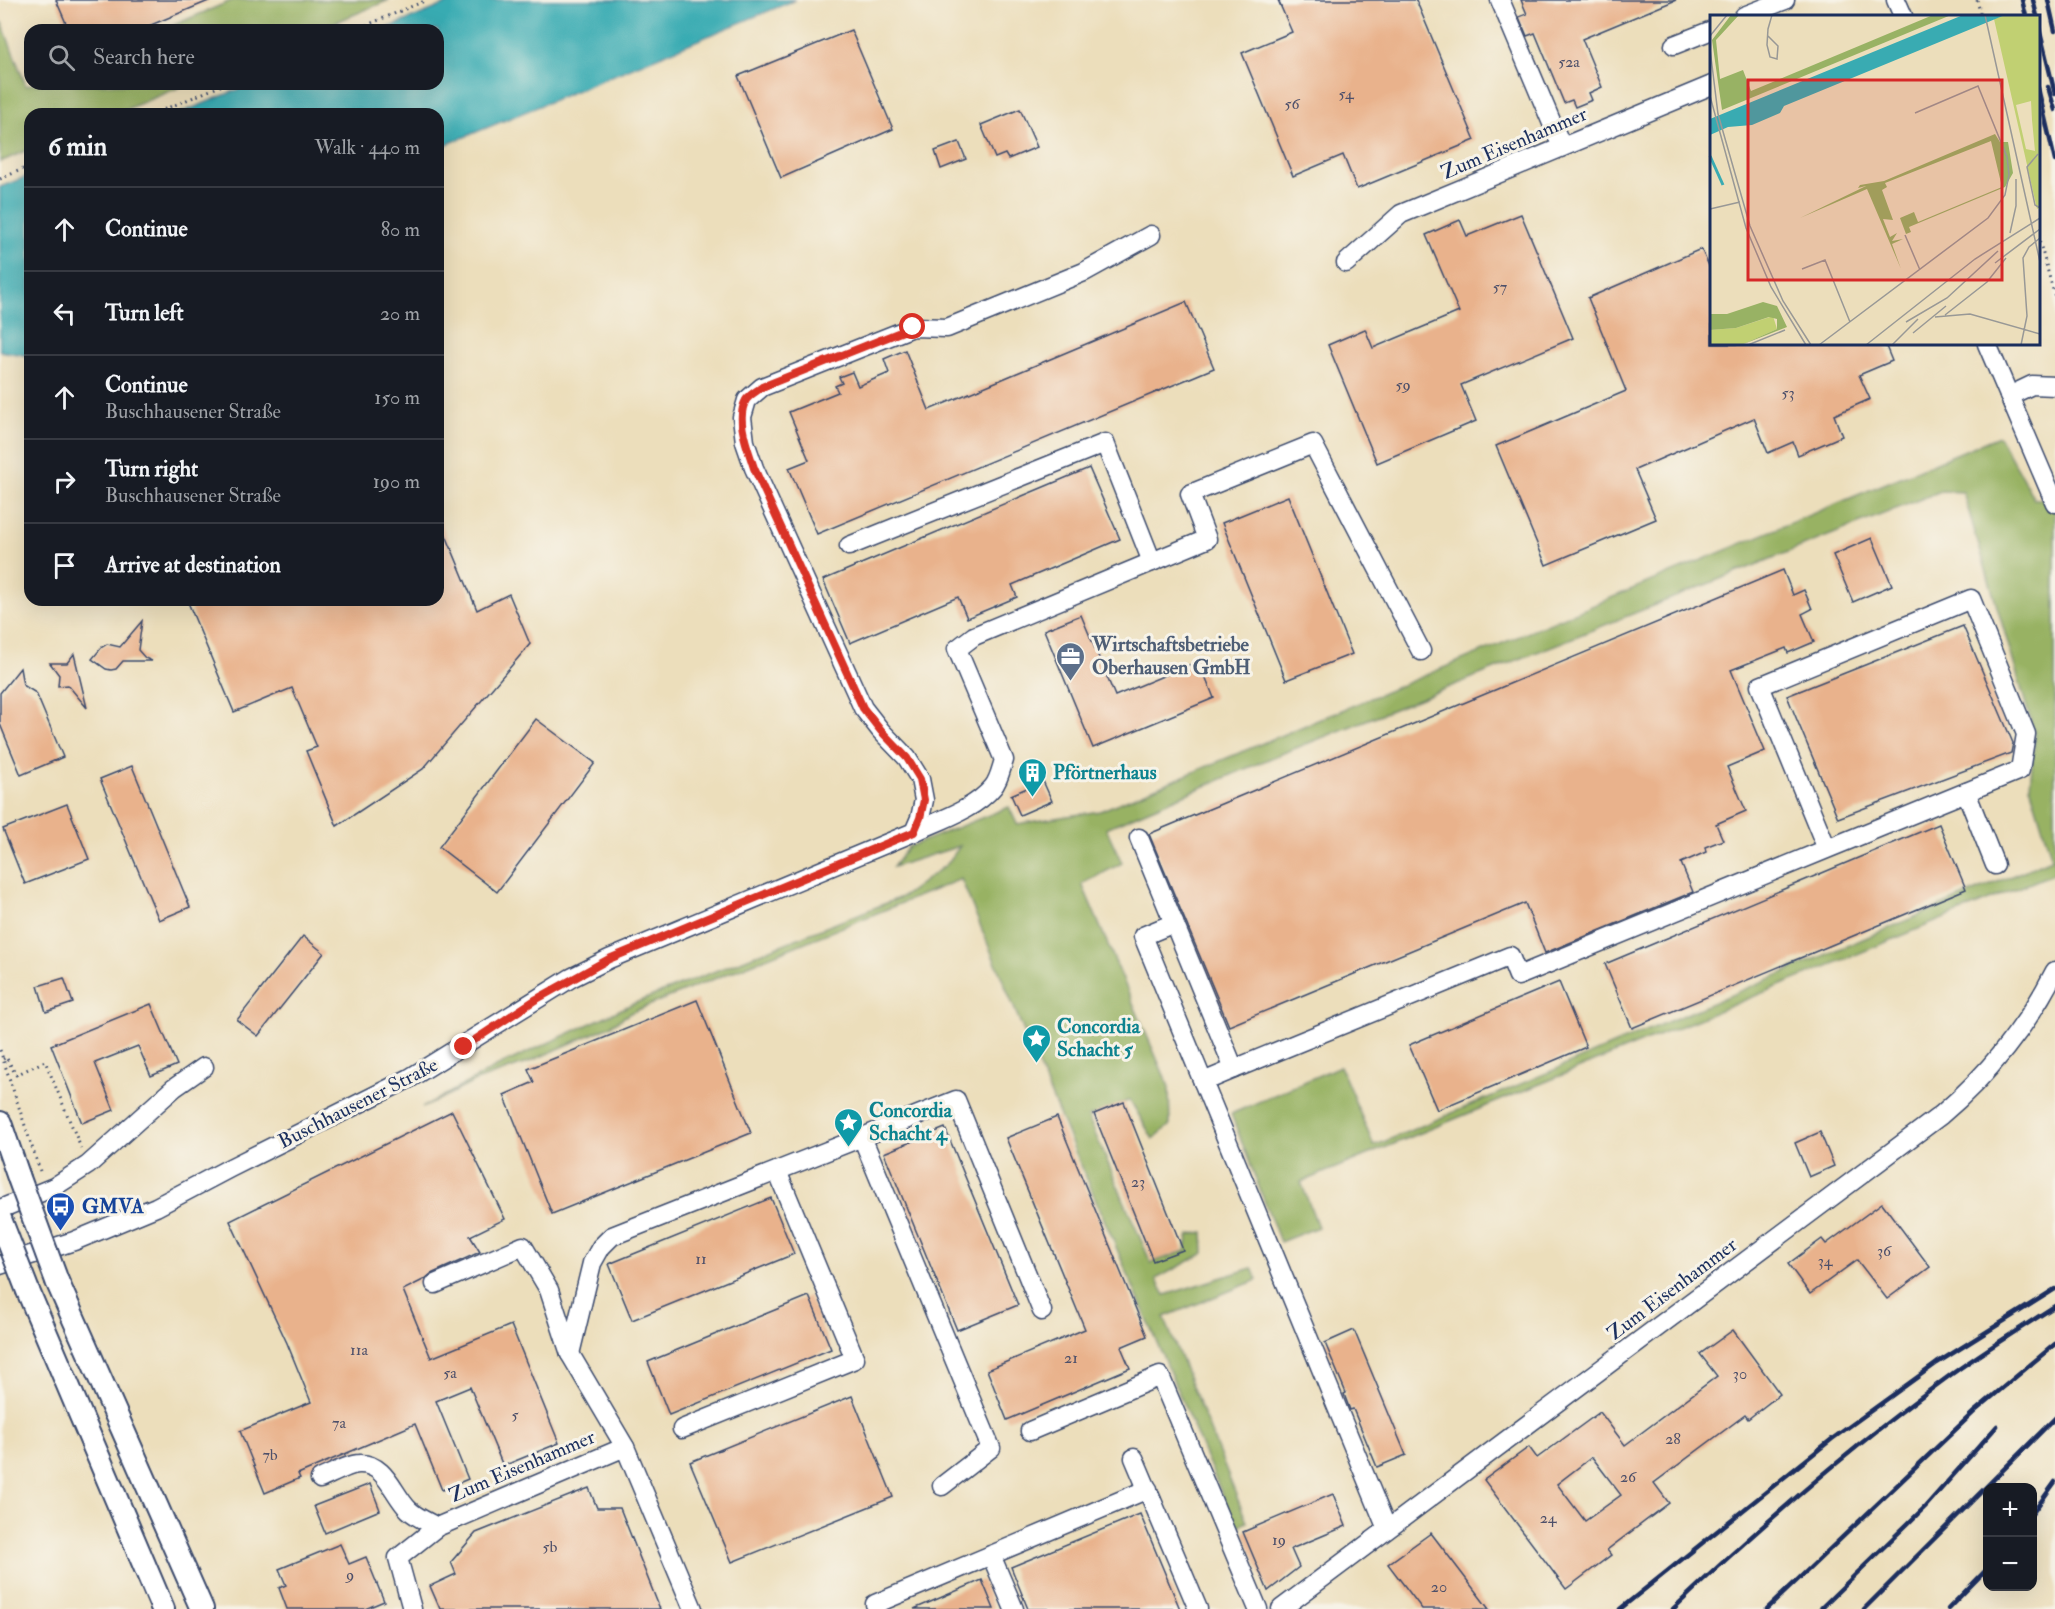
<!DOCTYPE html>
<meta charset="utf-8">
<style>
:root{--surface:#171b24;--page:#242831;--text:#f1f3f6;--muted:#9ea1a6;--line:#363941}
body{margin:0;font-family:"IM FELL Double Pica",serif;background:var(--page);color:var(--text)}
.controls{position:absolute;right:18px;bottom:18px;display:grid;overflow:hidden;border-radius:12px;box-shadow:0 6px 24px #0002}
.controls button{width:54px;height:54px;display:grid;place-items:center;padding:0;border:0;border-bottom:2px solid var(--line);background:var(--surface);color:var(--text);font:30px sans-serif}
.stop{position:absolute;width:18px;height:18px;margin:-14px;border:4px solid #d93025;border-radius:50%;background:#fff}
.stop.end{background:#d93025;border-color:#fff;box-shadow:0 2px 6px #0008}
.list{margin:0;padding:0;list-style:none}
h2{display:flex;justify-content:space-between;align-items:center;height:78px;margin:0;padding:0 24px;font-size:26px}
h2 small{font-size:20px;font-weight:400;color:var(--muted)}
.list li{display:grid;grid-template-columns:39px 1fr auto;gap:18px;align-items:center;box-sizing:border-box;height:84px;padding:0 24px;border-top:2px solid var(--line)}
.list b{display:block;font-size:22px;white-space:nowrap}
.list p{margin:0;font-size:20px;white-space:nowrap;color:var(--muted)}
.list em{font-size:20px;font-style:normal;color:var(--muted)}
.icon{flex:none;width:33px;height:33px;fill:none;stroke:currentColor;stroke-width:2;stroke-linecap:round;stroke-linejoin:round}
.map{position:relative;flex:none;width:2055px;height:1609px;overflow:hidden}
.search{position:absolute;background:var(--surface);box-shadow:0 6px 24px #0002;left:24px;top:24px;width:420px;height:66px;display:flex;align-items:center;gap:15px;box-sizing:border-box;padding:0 21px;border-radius:18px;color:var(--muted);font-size:22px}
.panel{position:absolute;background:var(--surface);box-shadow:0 6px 24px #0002;left:24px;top:108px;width:420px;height:498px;border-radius:18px}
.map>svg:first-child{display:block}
</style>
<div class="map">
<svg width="2055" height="1609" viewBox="0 0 2055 1609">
<rect width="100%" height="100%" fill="#f7f3e8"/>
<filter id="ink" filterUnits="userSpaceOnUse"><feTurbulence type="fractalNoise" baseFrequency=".0167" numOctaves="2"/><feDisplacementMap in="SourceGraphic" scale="12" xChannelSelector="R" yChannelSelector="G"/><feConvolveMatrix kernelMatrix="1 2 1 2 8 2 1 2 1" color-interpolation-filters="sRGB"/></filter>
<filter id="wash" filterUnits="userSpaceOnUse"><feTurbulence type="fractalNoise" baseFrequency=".008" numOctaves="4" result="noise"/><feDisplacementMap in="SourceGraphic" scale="24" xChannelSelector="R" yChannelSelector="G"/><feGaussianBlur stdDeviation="1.35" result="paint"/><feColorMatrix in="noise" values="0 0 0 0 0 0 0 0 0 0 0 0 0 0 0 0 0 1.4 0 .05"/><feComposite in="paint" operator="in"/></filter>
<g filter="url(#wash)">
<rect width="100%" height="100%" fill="#ecdebb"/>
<g fill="#98b264" stroke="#5a7061" stroke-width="1.5">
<polygon points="233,0 389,0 317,30 162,30"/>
<polygon points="0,18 26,86 32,84 187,84 115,114 30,114 30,149 0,162"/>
<polygon points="1999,436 2034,499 2055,498 2055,873 1301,1182 1318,1227 1280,1242 1231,1114 1340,1066 1374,1146 2052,859 2030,786 2035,735 1963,492 1941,491 1276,756 1106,828 1122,863 1082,884 1169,1087 1170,1125 1153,1139 1130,1100 1088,1117 1151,1263 1185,1251 1189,1235 1203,1232 1204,1253 1156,1279 1165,1295 1252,1268 1257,1280 1164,1317 1247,1522 1236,1527 1032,1051 961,879 630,1013 610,1026 524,1064 476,1081 422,1108 494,1068 630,1005 904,896 947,864 960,846 893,867 908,847 1009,807 1017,824 1100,811"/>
</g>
<g fill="#39abb2" stroke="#2a6d88" stroke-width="1.5">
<polygon points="456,0 795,0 438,148 438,114 178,114 251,84 438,84 438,30 383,30"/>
<polygon points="30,175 30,356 0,351 0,187"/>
</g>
<g id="blocks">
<g fill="#e9b28c" fill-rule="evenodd">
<polygon points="56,0 211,0 139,30 69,30"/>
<polygon points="1278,0 1416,0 1475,140 1357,189 1343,155 1293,176 1242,53 1292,32"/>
<polygon points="1521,0 1676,0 1582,39 1602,87 1589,93 1592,100 1575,107 1572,100 1564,103 1535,33 1527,36 1519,17 1527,14"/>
<polygon points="851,30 893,129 781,178 738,76"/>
<polygon points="1020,109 1037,147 1008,159 1005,154 995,158 981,125"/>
<polygon points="959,142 966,159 941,169 935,151"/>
<polygon points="1521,214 1573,338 1461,385 1476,421 1377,463 1328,345 1365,329 1373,348 1459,312 1426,235 1460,220 1467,236"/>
<polygon points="1701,249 1712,272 1712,344 1885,344 1892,361 1859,375 1870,399 1834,415 1842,436 1798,455 1793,442 1768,453 1754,418 1635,470 1656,519 1546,565 1496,446 1626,391 1588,298"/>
<polygon points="1186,302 1214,368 817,534 789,468 809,460 789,412 838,392 835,386 842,383 839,377 852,372 858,386 889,373 884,359 905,350 929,410"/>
<polygon points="1089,468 1120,539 1012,585 1017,597 967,618 958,597 850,643 823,580"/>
<polygon points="1288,496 1352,654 1286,680 1222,523"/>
<polygon points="438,516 477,610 509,594 530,644 423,769 337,826 306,751 317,747 292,688 234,712 187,600 438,600"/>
<polygon points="1872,538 1892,585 1853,602 1833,555"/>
<polygon points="1783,570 1793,595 1804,590 1812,609 1802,614 1814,642 1788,653 1786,648 1731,670 1765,751 1727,767 1746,811 1716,824 1723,840 1705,847 1706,852 1681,863 1693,892 1545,953 1525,903 1229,1026 1149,834"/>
<polygon points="1081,615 1115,696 1199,661 1214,698 1093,748 1044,630"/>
<polygon points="142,621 138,650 145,658 152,661 123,661 116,669 111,670 106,669 92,659 102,647 107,644 120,647"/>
<polygon points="1963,626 2013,743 2011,753 1838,818 1787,696"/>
<polygon points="74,654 87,708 68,685 58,686 59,675 50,663 67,663"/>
<polygon points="20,668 23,685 36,693 63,757 21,775 0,724 0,693"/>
<polygon points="536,719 595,763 497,892 439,847"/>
<polygon points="132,766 190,907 159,920 100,779"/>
<polygon points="1043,781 1052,801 1020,815 1011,795"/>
<polygon points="67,804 89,859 25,884 3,829"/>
<polygon points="1939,824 1966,889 1632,1028 1605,964"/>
<polygon points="303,936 324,953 258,1036 237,1020"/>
<polygon points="64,978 73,1003 46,1012 38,986"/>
<polygon points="1559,982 1586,1047 1437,1110 1409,1045"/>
<polygon points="697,1000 751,1133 552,1214 504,1095 534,1082 528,1069"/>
<polygon points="151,1004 177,1065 151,1076 138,1046 95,1063 114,1110 82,1123 51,1045"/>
<polygon points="1124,1102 1183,1250 1153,1261 1094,1114"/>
<polygon points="452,1111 505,1219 470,1236 480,1252 431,1274 425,1279 403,1290 431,1358 511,1325 559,1443 503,1466 470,1387 436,1401 468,1479 442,1490 415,1424 298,1474 300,1478 265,1493 240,1431 311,1402 287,1343 230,1221"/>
<polygon points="1057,1117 1147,1336 1121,1347 1130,1368 1007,1420 987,1370 1085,1329 1006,1138"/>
<polygon points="945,1128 1018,1305 957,1330 884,1153"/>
<polygon points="1820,1132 1834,1166 1809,1177 1795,1143"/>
<polygon points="771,1198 794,1254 632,1320 609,1264"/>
<polygon points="1882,1203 1930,1267 1887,1299 1857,1260 1810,1294 1788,1264 1822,1239 1826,1244"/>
<polygon points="809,1296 831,1349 669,1415 648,1362"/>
<polygon points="1354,1330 1406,1455 1377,1467 1353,1409 1350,1410 1344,1394 1346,1393 1325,1343"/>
<path d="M1733,1330l47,64 -32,25 -3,-4 -91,68 15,20 -62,47 4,5 -45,34 -82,-109 45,-33 8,11 63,-46 25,33 92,-69 -17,-22zM1592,1457l29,38 -36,26 -28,-37z"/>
<polygon points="852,1396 893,1497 732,1562 690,1462"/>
<polygon points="370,1484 380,1510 325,1533 314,1506"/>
<polygon points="589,1488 597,1508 620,1508 660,1609 440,1609 430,1586 456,1574 451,1562 476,1533"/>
<polygon points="1333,1494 1346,1526 1291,1549 1299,1567 1268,1591 1243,1532"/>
<polygon points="1140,1514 1180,1609 1028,1609 1011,1567"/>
<polygon points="1431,1533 1489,1609 1422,1609 1388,1564"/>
<polygon points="340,1544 349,1564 366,1557 384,1601 365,1609 287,1609 279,1588 286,1585 279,1569"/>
<polygon points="982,1580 994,1609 914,1609"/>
</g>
</g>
</g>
<g filter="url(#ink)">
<use href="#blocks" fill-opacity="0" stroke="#3a496c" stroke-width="1.5"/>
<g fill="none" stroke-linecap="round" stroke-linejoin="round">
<defs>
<g id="minor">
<polyline points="1500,0 1562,147"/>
<polyline points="1896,0 1903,16"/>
<polyline points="1744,16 1785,0"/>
<polyline points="1674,45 1712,30"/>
<polyline points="1346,263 1401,214 1712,85"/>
<polyline points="1987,344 2055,503"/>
<polyline points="2009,396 2032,385 2055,386"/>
<polyline points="849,546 1105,443 1152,562"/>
<polyline points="1966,792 1995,865"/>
<path d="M914,832c26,-12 60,-22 79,-45 6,-7 8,-18 11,-27l-47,-111 17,-13 233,-97 -17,-45 123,-50 108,207"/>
<polyline points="1139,838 1234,1069 1203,1082"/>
<polyline points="1174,923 1143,936 1387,1529"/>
<polyline points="1234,1069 1510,956 1518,976 1827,849 1760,686 1971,599 2026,734 2020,770 1827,849"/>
<polyline points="862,1137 991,1448 942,1486"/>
<polyline points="0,1209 54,1187 88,1165 174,1088 204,1067"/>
<polyline points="0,1265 74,1241 156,1207 230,1168 410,1078 571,978 609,959 914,832 920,818 924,800 920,779 907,758 881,731 863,708 754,468 745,442 742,417 747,400 762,387 913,327 947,328 1084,272 1151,235"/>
<polyline points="435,1284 523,1246 549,1290 570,1354 625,1447"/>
<polyline points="570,1354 592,1263 601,1247 612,1236 956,1100 1042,1311"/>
<polyline points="682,1429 855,1359 777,1171"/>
<polyline points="1030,1431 1160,1376 1258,1609"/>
<polyline points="1134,1458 1198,1609"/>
<path d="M320,1479c10,-4 29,-15 39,-15 27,-1 34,31 50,46 7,7 19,12 28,17"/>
<polyline points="991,1555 1014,1609"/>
<polyline points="875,1604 1148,1489"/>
<polyline points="412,1609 398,1558 437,1527 625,1447 693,1609"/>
<path d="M1281,1609l660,-494c46,-39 87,-90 114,-144"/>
</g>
<g id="major">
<polyline points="0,1123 19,1178"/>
<polyline points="57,1281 202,1609"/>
<polyline points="28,1291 163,1609"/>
</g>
</defs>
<use href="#minor" stroke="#3a496c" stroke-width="21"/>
<use href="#major" stroke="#3a496c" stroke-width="26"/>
<g stroke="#3a496c" stroke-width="3" stroke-dasharray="1.5 4.5" stroke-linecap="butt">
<polyline points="1977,0 1981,16"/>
<polyline points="355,30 427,0"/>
<polyline points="153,114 225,84"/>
<polyline points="0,179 30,166"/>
<polyline points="2038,236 2055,297"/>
<polyline points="0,1050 40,1171"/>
<polyline points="3,1059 6,1057 16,1075 45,1061 81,1148"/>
</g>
<use href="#minor" stroke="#fff" stroke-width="18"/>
<use href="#major" stroke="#fff" stroke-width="22"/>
<g stroke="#1b2f5e" stroke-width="4.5">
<polyline points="2022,0 2026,16"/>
<polyline points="2033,0 2037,16"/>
<polyline points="2048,0 2055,31"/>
<polyline points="2038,24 2055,94"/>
<polyline points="2048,87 2055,110"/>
<polyline points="2038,88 2055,161"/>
<polyline points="2032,1514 2055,1482"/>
<polyline points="1620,1609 1832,1439 1937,1363 2055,1289"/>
<path d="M1673,1609c86,-82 176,-160 272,-230 35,-26 73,-49 110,-73"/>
<polyline points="1767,1609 1975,1411 2055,1344"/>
<polyline points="1820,1609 1925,1507 1997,1426"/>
<polyline points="1864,1609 2055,1418"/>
<polyline points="1948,1609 1988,1568"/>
</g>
<defs>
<g id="major-bridge">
<polyline points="19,1178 57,1281"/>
<polyline points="0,1219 28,1291"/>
</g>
</defs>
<use href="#major-bridge" stroke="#3a496c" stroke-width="26" stroke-linecap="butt"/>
<use href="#major-bridge" stroke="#fff" stroke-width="22"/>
</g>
</g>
<g fill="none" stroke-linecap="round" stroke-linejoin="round" filter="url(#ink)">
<path stroke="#d93025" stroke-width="8" d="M464,1047l71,-47 74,-41 305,-127 6,-14 4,-18 -4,-21 -13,-21 -26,-27 -18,-23 -109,-240c-6,-19 -19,-49 -8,-68 3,-5 11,-9 16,-13l151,-60"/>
</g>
<defs>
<symbol id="office-pin" viewBox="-11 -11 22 30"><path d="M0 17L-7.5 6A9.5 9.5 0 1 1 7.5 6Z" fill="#5c6f8a" stroke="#f7f3e8"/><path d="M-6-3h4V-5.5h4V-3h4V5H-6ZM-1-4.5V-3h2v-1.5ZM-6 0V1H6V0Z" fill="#fff"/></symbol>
<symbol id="building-pin" viewBox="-11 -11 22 30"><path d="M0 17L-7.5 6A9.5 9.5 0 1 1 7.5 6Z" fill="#0f9aa8" stroke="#f7f3e8"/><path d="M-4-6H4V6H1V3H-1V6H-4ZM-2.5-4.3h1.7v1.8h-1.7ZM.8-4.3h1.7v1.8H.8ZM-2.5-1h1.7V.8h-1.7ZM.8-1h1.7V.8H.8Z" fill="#fff"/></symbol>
<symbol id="sight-pin" viewBox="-11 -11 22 30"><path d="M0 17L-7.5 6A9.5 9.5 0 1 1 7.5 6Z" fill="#0f9aa8" stroke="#f7f3e8"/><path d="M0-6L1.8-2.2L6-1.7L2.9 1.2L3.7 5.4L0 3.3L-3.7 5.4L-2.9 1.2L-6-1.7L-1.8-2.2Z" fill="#fff"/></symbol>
<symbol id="bus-pin" viewBox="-11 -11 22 30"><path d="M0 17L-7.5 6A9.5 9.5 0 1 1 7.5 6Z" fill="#1a4fb4" stroke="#f7f3e8"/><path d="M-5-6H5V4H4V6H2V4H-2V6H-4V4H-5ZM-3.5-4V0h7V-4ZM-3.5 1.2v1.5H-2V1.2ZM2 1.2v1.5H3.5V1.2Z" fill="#fff"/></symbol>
</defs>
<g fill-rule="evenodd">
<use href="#office-pin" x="1054" y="640" width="33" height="45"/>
<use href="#building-pin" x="1016" y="756" width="33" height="45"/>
<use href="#sight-pin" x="1020" y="1022" width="33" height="45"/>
<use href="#sight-pin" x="832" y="1106" width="33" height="45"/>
<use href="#bus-pin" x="44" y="1190" width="33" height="45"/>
</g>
<g text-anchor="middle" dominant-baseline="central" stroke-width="6" stroke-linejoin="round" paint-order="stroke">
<g font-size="16" fill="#4e506a">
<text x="1569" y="62">52a</text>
<text x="1346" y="94">54</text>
<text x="1292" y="104">56</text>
<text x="1500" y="287">57</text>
<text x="1403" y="385">59</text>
<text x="1788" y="393">53</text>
<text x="1138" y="1182">23</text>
<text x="1884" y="1251">36</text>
<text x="701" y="1259">11</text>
<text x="1825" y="1261">34</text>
<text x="359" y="1350">11a</text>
<text x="1071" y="1358">21</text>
<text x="450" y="1373">5a</text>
<text x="1740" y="1374">30</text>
<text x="515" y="1415">5</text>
<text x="339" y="1423">7a</text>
<text x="1673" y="1439">28</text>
<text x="270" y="1455">7b</text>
<text x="1628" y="1477">26</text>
<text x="1548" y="1518">24</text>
<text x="1279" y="1540">19</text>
<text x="550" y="1547">5b</text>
<text x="350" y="1575">9</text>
<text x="1439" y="1587">20</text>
</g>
<g font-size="20" fill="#1b2f5e" stroke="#f7f3e8">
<text transform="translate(1514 143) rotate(-23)">Zum Eisenhammer</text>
<text transform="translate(358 1103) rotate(-27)">Buschhausener Straße</text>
<text transform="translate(1672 1289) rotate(-37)">Zum Eisenhammer</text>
<text transform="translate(522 1466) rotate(-23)">Zum Eisenhammer</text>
</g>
<g font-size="20" font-weight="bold" fill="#4e5e75" stroke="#f7f3e8" text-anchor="start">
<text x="1092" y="644">Wirtschaftsbetriebe<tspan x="1092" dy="23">Oberhausen GmbH</tspan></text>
</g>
<g font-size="20" font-weight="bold" fill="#0d838f" stroke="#f7f3e8" text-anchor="start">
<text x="1053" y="772">Pförtnerhaus</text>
<text x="1057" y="1026">Concordia<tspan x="1057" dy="23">Schacht 5</tspan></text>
<text x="869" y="1110">Concordia<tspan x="869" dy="23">Schacht 4</tspan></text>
</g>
<g font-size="20" font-weight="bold" fill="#164399" stroke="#f7f3e8" text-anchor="start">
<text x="82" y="1206">GMVA</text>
</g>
</g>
<g transform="translate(1710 15)">
<rect width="330" height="330" fill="#ecdebb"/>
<path d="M295,0h35v192l-3,2 -43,-190zM321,86l1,19 3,31 -9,-2 -10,-44zM63,301l4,13 -36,16h-31v-15l26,-2z" fill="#c1d072" fill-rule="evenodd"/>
<path d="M21,0h8l-23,25 4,39 23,-9 8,21 182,-76h18l-229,95 -10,-70zM285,119l5,8h8l5,31 -8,14 -96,40 2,5 -5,2 -6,-16 14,-6 4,10 84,-35 -11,-46 -106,42 2,4 -5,3 11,30 -10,-1 7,18 7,-4 -5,8 11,-2 -11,5 9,25 -34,-80 -67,29 66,-32 -8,2 2,-3 24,-4zM53,287l14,4 10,21 -46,18 36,-16v-10l-8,-2 -33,11 -26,2v-16h17z" fill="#98b264"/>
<path d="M253,0h42l-221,91 -4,7 -28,12 -24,2 -18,8v-16z" fill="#39abb2"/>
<path fill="none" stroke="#39abb2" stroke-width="3" d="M0,141l13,29"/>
<path fill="none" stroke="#989896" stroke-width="1.5" d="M275,0l55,247M0,21l17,-21M58,21l10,10 -1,13 -7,-2 -3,-12 1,-16 4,-14M0,34l8,65 32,112 33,75 28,44M0,81l36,132 25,59 35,58M328,139l-11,13 8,38 5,3M0,194l30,-7M300,218l6,-27v-27M195,220l15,35M285,248l45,-34M92,254l23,-9 25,62M235,300l42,-33 19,-24M225,302l35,-3 70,20M196,307l41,-24 51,-47M203,318l33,-27M38,330l37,-15M109,330l169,-127 17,-23 4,-20 -2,-18 -29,-71 -63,27M156,330l109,-86 65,-41M182,330l26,-26M311,330l6,-29 -4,-58 6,-11 11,-9"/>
<path fill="#d62828" fill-opacity="0.15" stroke="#d62828" stroke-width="3" d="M38,65h254v200h-254z"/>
<rect width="330" height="330" fill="none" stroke="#1b2f5e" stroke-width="3"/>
</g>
</svg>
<div class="controls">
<button>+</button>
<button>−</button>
</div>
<div class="stop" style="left:913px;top:327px"></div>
<div class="stop end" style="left:464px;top:1047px"></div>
<div class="search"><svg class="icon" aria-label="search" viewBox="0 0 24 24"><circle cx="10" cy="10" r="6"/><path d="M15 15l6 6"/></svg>Search here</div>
<section class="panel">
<h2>6 min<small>Walk · 440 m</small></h2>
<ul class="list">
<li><svg class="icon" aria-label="ahead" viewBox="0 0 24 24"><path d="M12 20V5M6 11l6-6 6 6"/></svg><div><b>Continue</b></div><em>80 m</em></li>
<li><svg class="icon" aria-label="left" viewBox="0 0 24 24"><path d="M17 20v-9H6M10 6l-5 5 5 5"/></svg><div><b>Turn left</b></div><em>20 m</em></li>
<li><svg class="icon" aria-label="ahead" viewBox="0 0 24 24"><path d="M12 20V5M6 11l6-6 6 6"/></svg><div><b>Continue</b><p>Buschhausener Straße</p></div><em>150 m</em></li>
<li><svg class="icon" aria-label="right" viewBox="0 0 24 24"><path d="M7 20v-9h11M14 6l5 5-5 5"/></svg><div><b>Turn right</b><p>Buschhausener Straße</p></div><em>190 m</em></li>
<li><svg class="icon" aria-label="arrive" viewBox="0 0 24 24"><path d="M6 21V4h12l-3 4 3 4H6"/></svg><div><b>Arrive at destination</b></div></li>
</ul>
</section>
</div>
